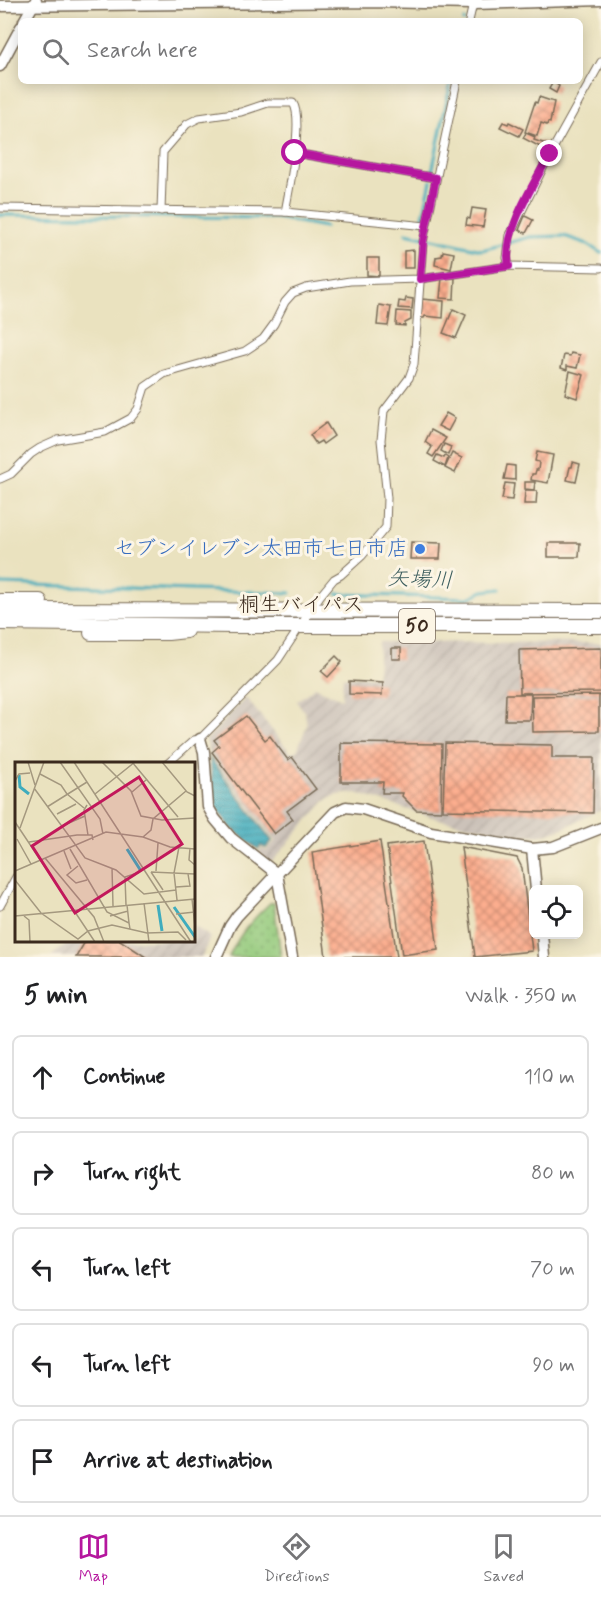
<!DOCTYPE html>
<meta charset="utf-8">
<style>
:root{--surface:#fff;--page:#f2f2f2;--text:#202124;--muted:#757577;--line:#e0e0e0;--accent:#b5179e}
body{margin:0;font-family:Mynerve,"Klee One",sans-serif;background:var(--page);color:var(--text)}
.controls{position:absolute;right:18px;bottom:18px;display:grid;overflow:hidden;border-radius:9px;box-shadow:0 3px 15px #0003}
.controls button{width:54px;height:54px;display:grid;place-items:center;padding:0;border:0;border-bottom:2px solid var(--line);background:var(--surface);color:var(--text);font:30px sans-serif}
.stop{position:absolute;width:18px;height:18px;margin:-14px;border:4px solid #b5179e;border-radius:50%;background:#fff}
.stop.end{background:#b5179e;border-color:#fff;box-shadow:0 2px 6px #0008}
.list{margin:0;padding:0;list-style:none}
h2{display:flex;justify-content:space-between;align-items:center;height:78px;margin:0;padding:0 24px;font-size:26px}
h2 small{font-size:20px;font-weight:400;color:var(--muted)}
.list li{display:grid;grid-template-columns:39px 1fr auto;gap:18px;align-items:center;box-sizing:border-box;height:84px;margin:0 12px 12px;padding:0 12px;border:2px solid var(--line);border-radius:9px}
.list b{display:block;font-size:22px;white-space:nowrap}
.list em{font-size:20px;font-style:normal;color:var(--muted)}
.icon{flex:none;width:33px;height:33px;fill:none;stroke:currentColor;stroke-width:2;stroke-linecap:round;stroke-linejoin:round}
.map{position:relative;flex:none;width:601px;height:957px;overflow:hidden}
.search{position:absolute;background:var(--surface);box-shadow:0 3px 15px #0003;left:18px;right:18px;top:18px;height:66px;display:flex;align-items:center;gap:15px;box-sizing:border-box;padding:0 21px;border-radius:9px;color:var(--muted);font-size:22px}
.sheet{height:558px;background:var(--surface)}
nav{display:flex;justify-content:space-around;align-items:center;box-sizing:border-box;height:84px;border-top:2px solid var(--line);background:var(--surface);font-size:16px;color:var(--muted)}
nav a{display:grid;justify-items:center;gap:3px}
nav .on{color:var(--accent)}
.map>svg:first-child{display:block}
</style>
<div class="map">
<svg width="601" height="957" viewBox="0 0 601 957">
<defs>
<pattern id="industrial-furrows" width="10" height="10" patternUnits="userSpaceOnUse" patternTransform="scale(1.5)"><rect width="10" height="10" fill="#ccc2b9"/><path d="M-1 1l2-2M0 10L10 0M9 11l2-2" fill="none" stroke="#b0a79f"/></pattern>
<pattern id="park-dots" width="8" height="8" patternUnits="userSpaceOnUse" patternTransform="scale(1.5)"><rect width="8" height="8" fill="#94ca7d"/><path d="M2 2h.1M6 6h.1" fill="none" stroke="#7aa466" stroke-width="1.8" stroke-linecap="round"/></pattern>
<pattern id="water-rules" width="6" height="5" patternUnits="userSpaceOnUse" patternTransform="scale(1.5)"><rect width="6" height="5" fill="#3facbd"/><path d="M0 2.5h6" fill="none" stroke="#368c99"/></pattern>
<pattern id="building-cross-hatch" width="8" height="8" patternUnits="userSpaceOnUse" patternTransform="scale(1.5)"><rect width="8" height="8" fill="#fcad8e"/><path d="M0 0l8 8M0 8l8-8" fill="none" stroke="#cd8d73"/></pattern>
</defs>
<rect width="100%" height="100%" fill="#fcf5e5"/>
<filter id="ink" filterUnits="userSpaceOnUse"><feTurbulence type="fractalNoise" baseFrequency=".0167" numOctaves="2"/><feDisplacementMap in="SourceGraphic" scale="12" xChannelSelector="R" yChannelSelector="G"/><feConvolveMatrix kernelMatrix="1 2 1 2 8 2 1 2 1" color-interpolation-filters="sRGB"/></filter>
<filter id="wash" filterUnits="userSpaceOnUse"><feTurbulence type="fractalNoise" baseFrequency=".008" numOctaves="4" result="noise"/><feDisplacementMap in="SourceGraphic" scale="24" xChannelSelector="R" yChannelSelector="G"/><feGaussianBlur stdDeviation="1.35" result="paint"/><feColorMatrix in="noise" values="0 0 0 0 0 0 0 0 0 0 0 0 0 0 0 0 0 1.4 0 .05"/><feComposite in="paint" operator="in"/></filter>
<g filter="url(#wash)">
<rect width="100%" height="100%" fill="#eae2bf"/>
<g fill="url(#industrial-furrows)">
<polygon points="379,642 601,643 601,810 561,829 543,835 517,835 438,819 356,793 336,795 325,801 271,863 258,853 262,848 266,851 275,841 210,755 206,740 246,698 290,752 297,751 307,725 305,713 297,701 315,687 342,699 343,677 377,676"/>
<polygon points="194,926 210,937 202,957 50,957 71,941 194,940"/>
</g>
<path fill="url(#park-dots)" stroke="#687a4e" stroke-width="1.5" d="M270,903h4l7,54h-52c10,-23 23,-37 41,-54z"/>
<polygon fill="url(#water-rules)" stroke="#3d6b6e" stroke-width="1.5" points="210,758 272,841 266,848 261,846 258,849 231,828 214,804"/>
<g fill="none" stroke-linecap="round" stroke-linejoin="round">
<g stroke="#3facbd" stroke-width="3">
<polyline points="464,21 464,20"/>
<polyline points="432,172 451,81"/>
<polyline points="0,215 276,218 325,227"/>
<polyline points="422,221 431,181"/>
<polyline points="406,233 482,250 530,237 564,236 585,243 601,253"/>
<polyline points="0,584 291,593"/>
<polyline points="337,594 469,598 483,591 500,589"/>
</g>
</g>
<g id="blocks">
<g fill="url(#building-cross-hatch)">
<polygon points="553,82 559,86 556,93 549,89"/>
<polygon points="539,97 554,102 550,123 548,122 547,125 541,123 537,136 525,132 535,102 537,103"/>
<polygon points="503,122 508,124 509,122 523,129 519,136 500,127"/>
<polygon points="526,133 535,137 534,140 546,144 544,149 523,138"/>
<polygon points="472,208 486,210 483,227 466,225 467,218 470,219"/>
<polygon points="525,216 533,220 526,233 519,230"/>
<polygon points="414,250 414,268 404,268 404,251"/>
<polygon points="443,251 454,253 451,269 435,265 436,257 442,256"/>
<polygon points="367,258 379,258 379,276 367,275"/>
<polygon points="442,278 455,278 454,299 440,298"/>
<polygon points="406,298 413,299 412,309 398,308 399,301 405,302"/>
<polygon points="421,299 444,301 443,318 425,316 424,318 417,318"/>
<polygon points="379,305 391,307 388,326 377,325"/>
<polygon points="453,309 466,315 456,338 443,333"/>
<polygon points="397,311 411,312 411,320 405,323 405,326 396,325"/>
<polygon points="571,353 580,355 577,368 567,366 567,370 561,368 564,355 570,356"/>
<polygon points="570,371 584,375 577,398 565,394"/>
<polygon points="446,413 455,418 448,431 438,426"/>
<polygon points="326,423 334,436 323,444 321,441 316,444 310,435"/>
<polygon points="431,430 446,438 433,457 428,454 432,447 425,442"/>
<polygon points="444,444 451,447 448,455 441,451"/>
<polygon points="537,452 553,455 548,483 531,480 532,474 535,474 536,470 538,470 539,462 535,461"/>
<polygon points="452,453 462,458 455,473 445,468"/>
<polygon points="437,455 444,458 445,456 448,458 445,467 434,461"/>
<polygon points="573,462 580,464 576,482 567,480 570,467 572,467"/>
<polygon points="507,465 515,466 515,480 504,479"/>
<polygon points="525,482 535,482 534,490 525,489"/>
<polygon points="505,483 514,484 512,500 502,499"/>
<polygon points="525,491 537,491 536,504 524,504"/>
<polygon points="411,542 441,543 440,559 410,559"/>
<polygon points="548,543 580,543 579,557 548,557"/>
<rect x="392" y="648" width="9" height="11"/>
<polygon points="601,648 601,692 520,693 519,650"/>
<polygon points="336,656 342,662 328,677 321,671"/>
<polygon points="349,681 383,683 382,695 349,694"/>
<polygon points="506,694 531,694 530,720 505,720"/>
<polygon points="599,695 599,731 533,732 532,696"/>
<polygon points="246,716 265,740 270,736 288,760 292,757 316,789 287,811 293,819 274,834 212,752 219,746 214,740"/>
<polygon points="341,743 442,744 441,811 416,810 402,796 403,793 382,793 383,782 341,782"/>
<polygon points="445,743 552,745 552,758 594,758 593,813 443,810"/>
<polygon points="380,841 397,957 326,957 312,852"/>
<polygon points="424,841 438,950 402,955 387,846"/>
<polygon points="461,847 517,858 522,868 532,951 475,957"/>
<polygon points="86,940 120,940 146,957 76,957"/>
</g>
</g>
</g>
<g filter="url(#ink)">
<use href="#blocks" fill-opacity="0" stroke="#786a56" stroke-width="1.5"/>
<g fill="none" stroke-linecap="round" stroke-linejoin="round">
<defs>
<g id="street">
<polyline points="469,21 473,4"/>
<polyline points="295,153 436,178"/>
<polyline points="0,208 285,212 426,226"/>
<path d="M161,211l2,-59 24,-28 12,-6 42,-6 27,-9h25c11,16 -4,88 -8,109"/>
<polyline points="509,266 507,258 510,235 550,154 601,62"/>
<polyline points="0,479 11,474 31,454 40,448 58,440 105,432 131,418 138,409 145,387 164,374 245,351 263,339 274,324 285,302 293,293 306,288 350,281 420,279 509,266 601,268"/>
<polyline points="167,764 194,740 200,739 278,660 320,596 334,579 341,575 362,556 386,527 387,498 381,440 384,411 409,378 414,364 423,242 457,81"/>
<polyline points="0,906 16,877"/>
</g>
<g id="secondary">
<polyline points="0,6 375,2 473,4 601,0"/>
<polyline points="200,739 204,752 208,807 215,819 231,838 277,874 292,957"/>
<polyline points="532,849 536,890"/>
<polyline points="542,934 544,957"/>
<polyline points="216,957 230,926 237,916 335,812 346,807 363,809 431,832 532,849 553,847 601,828"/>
</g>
<g id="primary">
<polyline points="24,21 36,0"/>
<polyline points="0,66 21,27"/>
</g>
<g id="highway">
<polyline points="0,601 40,601"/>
<polyline points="0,610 601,611"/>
<polyline points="0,623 233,626 601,626"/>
<polyline points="91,633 168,633 186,631"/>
</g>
</defs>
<use href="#street" stroke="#786a56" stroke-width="9"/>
<use href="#secondary" stroke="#786a56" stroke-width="13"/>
<use href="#primary" stroke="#786a56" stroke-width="13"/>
<use href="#highway" stroke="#786a56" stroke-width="16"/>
<use href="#street" stroke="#fff" stroke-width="7"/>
<use href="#secondary" stroke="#fff" stroke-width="10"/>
<use href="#primary" stroke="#fff" stroke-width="10"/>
<use href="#highway" stroke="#fff" stroke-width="14"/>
</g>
</g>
<g fill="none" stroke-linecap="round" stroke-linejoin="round" filter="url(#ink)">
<path stroke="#b5179e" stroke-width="8" d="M295,153l141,25 -13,64 -3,37 89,-13c-7,-34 25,-82 41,-112"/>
</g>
<circle fill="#3f7fe0" stroke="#fcf5e5" stroke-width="2" cx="420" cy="549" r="6"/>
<g text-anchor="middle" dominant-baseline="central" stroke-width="6" stroke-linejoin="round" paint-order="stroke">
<rect fill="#fcf5e5" stroke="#75675a" stroke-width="1.5" x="399" y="609" width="36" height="34" rx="4.5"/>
<g font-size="20" font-weight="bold" fill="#3b2a1e">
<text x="417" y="626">50</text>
</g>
<g font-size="21" fill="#366cbe" stroke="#fcf5e5" text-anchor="end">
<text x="408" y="549">セブンイレブン太田市七日市店</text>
</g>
<g font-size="21" fill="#3b2a1e" stroke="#fcf5e5">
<text x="301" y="605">桐生バイパス</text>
</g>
<g font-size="22" font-style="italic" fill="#3d5e5e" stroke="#fcf5e5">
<text transform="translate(420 580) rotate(2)">矢場川</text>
</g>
</g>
<g transform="translate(15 762)">
<rect width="180" height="180" fill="#eae2bf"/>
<path fill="none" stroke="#3facbd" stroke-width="3" d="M4,13l1,12 9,7M112,87l14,22M143,143l4,26M159,145l21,30"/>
<path fill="none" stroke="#a4987f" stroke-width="1.5" d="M13,0l7,23M45,0l40,57 3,15M59,0l117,180M87,0l29,29 10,25 21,4 33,-2M117,0l46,55M147,0l25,30 8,4M25,12l21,11 6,9M0,19l4,-7 11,-1M19,26l51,70 31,12 28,24 32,-4M117,30l14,-12M52,32l17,14M80,32l40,-32M72,43l-3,5 4,25M32,45l40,-25M42,52l19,-10M0,60l80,120M47,64l23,-10M5,66l24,-66M128,75l8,-7 2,-11 33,-28M2,77l14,25M14,80l48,-7h15l1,5M175,86l-1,12 6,5M55,87l37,63 22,11 1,6M49,89l7,18M30,96l49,59 10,25M63,104l-11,9 9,8 11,-3M97,106l1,38M0,109l91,-39 37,5 27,10 25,2M141,109l2,-28M136,110l44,2M136,110l12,18M0,118l26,33 37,26 10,-8 24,-6 35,8 31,-1 8,8M161,125l14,-1 -2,-12M177,137l3,28M162,138l-3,-27 5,-26M129,141l5,39M111,143l-1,-28 15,-5M112,143l2,18M161,152l19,-2M0,154l180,-17M9,154l5,4 1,22M95,154l18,-5"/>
<path fill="#c2185b" fill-opacity="0.15" stroke="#c2185b" stroke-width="3" d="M124,15l43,67 -107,69 -43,-67z"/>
<rect width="180" height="180" fill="none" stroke="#3b2a1e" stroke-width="3"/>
</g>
</svg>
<div class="controls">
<button><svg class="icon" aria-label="locate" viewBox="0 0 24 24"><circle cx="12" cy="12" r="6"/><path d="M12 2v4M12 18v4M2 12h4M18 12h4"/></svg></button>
</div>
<div class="stop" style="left:295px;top:153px"></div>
<div class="stop end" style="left:550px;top:154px"></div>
<div class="search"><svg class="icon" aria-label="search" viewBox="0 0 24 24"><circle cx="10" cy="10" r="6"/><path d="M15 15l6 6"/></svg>Search here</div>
</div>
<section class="sheet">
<h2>5 min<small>Walk · 350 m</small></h2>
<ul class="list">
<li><svg class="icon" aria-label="ahead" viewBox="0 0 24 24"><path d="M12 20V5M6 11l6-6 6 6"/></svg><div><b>Continue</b></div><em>110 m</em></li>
<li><svg class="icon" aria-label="right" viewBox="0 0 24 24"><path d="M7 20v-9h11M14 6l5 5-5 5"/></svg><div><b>Turn right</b></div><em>80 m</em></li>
<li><svg class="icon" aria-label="left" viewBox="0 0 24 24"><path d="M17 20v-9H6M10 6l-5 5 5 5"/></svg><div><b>Turn left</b></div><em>70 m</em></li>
<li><svg class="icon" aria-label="left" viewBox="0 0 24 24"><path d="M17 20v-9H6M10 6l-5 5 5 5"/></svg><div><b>Turn left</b></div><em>90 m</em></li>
<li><svg class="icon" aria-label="arrive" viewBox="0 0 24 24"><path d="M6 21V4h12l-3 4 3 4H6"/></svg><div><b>Arrive at destination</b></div></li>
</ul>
</section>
<nav>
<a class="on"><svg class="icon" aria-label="map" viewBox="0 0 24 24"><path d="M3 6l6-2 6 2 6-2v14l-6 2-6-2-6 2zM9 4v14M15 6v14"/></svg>Map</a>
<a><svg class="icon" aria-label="directions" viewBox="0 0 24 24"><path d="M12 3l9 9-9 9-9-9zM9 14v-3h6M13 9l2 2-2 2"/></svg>Directions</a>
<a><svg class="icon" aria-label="saved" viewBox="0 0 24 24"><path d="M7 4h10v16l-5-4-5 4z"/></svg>Saved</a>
</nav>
